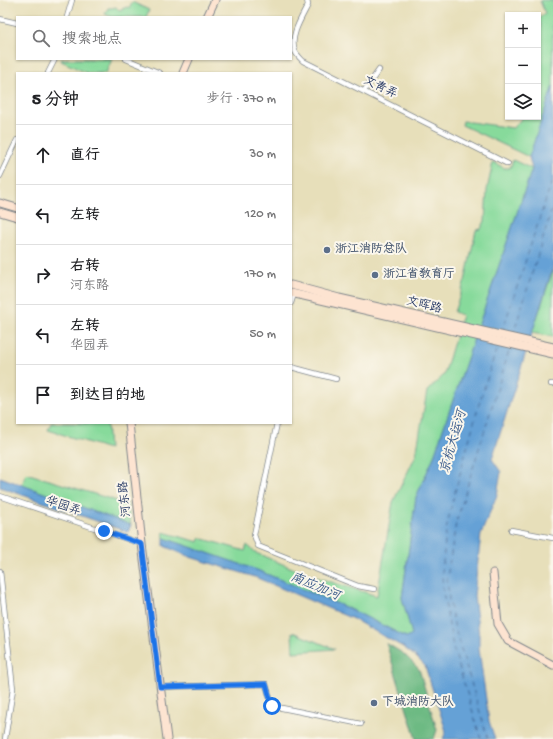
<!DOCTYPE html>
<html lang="zh">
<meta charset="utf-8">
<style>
:root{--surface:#fff;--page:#f6f6f6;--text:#202124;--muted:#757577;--line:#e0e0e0}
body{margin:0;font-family:"Gochi Hand","LXGW WenKai TC",sans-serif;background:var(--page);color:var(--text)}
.controls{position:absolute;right:12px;top:12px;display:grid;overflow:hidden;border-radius:0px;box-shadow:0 1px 3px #0004}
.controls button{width:36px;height:36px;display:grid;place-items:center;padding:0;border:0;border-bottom:1px solid var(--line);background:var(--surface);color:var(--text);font:20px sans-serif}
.stop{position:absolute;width:12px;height:12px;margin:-9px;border:3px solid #1a73e8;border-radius:50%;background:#fff}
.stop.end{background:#1a73e8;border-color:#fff;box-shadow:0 1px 4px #0008}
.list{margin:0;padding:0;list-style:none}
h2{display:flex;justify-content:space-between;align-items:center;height:52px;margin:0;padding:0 16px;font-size:17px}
h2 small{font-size:13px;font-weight:400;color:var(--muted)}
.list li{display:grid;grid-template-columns:26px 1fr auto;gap:12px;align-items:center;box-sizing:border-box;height:60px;padding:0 16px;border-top:1px solid var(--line)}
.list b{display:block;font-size:15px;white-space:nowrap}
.list p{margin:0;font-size:13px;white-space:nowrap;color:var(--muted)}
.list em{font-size:13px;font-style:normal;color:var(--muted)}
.icon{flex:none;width:22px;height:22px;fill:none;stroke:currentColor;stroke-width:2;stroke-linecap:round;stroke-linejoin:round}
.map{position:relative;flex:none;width:553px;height:739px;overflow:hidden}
.search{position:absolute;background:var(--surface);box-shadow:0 1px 3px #0004;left:16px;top:16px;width:276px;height:44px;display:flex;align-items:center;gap:10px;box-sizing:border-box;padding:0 14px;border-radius:0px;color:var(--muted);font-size:15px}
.panel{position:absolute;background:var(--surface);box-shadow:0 1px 3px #0004;left:16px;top:72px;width:276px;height:352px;border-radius:0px}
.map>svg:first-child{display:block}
</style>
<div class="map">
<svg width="553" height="739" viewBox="0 0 553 739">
<rect width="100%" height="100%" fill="#fbf7ec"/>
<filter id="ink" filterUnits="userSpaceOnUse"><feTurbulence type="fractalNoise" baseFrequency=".025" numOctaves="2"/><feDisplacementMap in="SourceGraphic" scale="8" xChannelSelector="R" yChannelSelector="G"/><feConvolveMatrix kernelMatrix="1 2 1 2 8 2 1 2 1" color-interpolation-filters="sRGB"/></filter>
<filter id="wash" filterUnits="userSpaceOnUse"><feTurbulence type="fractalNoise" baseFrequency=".012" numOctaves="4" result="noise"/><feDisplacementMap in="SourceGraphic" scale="16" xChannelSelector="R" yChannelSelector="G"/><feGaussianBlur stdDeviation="0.9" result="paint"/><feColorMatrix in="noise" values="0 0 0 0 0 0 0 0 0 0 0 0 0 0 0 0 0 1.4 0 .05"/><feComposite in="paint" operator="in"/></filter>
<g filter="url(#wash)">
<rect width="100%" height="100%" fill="#e7dfba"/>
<g fill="#87da9b" stroke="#51847c">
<polygon points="541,0 553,0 553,86 529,157 462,125 463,121 513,128 523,117 538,117 538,99 544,89 538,71 538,29 541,27 538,18 545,13 540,1"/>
<polygon points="132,2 149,10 146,17 112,17 105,14 108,8 112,8 116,7 119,10 127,7 129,8"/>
<polygon points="62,59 112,59 106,73 87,73 61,61"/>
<polygon points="513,160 532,169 433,459 416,497 402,598 412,634 409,637 406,637 350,609 257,570 164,538 163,532 199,542 200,538 245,551 247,545 256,553 309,575 377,596 393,502 416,455 427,391 444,375 462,315 454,312 465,281 476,230 481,229 485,221 487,190 493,162 504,168 510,168"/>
<polygon points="553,270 553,337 532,333"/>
<polygon points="51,423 107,423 109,449 48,430"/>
<polygon points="26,473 127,504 131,525 22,485"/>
<polygon points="292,632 335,649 293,652"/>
</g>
<polygon fill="#6dba83" stroke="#447470" points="386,643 404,654 419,669 437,730 434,739 416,739"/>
<g fill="#65a1d6" stroke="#40689a">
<polygon points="553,86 553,267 492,459 501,472 497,495 481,534 474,596 479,635 479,649 489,721 495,739 443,739 446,731 425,666 415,656 403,647 353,619 255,577 190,557 164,546 164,538 257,570 350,609 406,637 409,637 412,634 402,598 416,497 433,459 532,169 529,157"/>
<polygon points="0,477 131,525 128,532 0,487"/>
</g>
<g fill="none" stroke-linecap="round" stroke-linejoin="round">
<g stroke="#355788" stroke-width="1" stroke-dasharray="5 4" stroke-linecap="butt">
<polyline points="502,332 553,178"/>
<polyline points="513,335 553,206"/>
<polyline points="481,739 453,647 443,592 442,573 446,530 452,503 479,404 498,344"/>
<polyline points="488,739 455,629 449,600 447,578 456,523 510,348"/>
</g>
</g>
</g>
<g filter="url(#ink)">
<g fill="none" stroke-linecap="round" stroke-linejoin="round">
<defs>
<g id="street">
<path d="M307,0l1,5c-6,12 -19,32 -13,46 1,3 5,7 8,10l205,103"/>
<polyline points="67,17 72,0"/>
<polyline points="0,19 17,23"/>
<polyline points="126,59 160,73"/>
<polyline points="48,73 55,59"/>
<polyline points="364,91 379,70"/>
<polyline points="0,176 17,140"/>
<polyline points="291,303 294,294"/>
<polyline points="291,367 336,379"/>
<polyline points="551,384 553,384"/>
<polyline points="277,423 254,535 258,546 358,586 374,589"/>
<polyline points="0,496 142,544"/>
<polyline points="511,530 553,538"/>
<polyline points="0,571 13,689 5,739"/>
<polyline points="160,687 266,684 272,706 361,724"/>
</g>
<g id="secondary">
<polyline points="207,17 215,0"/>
<polyline points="183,73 189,59"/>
<polyline points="0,203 17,208"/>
<polyline points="0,212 17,217"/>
<polyline points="291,285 339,298 553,347"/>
<polyline points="291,293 553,354"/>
<polyline points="129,423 142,544 167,739"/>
<polyline points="493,573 498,624 508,641 553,665"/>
</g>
</defs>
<use href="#street" stroke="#81878c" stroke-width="6"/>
<use href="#secondary" stroke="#81878c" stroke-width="9"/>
<use href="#street" stroke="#fff" stroke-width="4.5"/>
<use href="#secondary" stroke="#fde4d1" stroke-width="7"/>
</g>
</g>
<g fill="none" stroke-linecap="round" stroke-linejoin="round" filter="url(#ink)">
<polyline stroke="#1a73e8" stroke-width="5" points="104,531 142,544 160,687 266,684 272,706"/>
</g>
<g fill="#5c6f8a" stroke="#fbf7ec" stroke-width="1.5">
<circle cx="327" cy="250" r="4"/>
<circle cx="375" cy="275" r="4"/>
<circle cx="374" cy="703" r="4"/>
</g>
<g text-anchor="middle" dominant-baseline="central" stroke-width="4" stroke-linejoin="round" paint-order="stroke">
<g font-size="12" fill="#1b2f5e" stroke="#fbf7ec">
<text transform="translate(380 88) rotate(26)">文青弄</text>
<text transform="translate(424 306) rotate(14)">文晖路</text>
<text transform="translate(126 499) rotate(-96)">河东路</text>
<text transform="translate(63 507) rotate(19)">华园弄</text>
</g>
<g font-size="12" font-weight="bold" fill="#4e5e75" stroke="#fbf7ec" text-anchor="start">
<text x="335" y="250">浙江消防总队</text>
<text x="383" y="275">浙江省教育厅</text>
<text x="382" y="703">下城消防大队</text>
</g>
<g font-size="13" font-style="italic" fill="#355788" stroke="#fbf7ec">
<text transform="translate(454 442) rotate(-74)">京杭大运河</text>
<text transform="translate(315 587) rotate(23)">南应加河</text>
</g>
</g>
</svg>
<div class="controls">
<button>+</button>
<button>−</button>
<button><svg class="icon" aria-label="layers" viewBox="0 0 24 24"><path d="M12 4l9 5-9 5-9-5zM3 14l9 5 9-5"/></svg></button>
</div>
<div class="stop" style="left:272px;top:706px"></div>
<div class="stop end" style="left:104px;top:531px"></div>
<div class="search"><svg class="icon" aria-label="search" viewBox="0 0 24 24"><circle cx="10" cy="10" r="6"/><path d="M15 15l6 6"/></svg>搜索地点</div>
<section class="panel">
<h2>5 分钟<small>步行 · 370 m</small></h2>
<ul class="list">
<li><svg class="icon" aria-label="ahead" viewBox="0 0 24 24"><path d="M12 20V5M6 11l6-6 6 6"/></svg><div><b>直行</b></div><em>30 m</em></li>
<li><svg class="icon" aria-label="left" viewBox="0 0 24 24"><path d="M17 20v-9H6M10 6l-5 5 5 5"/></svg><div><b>左转</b></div><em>120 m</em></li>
<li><svg class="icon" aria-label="right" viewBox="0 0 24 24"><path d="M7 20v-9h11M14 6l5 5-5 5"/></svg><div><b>右转</b><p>河东路</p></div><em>170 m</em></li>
<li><svg class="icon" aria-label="left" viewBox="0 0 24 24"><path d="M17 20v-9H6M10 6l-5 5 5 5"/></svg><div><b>左转</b><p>华园弄</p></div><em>50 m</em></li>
<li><svg class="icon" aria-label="arrive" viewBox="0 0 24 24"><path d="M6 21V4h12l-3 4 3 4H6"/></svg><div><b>到达目的地</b></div></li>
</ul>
</section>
</div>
